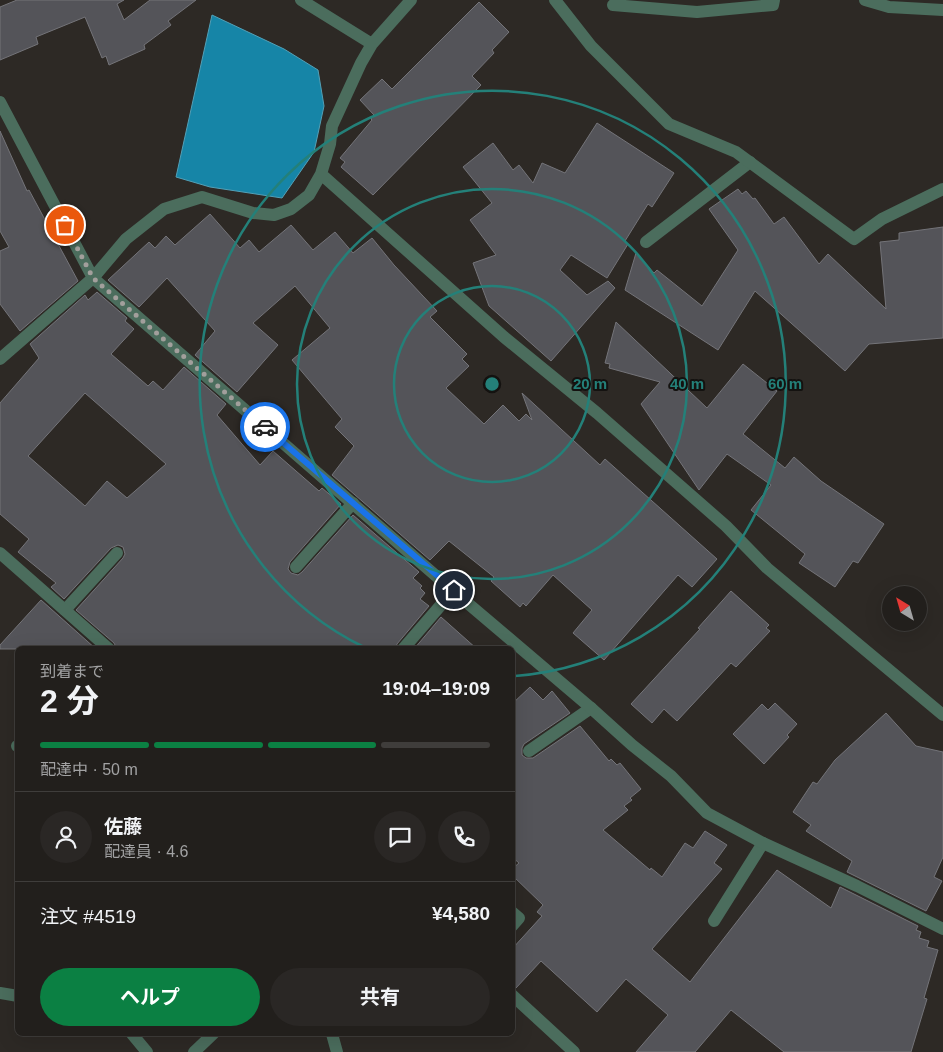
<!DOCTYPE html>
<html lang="ja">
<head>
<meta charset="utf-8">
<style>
	:root { --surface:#221f1c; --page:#2a2725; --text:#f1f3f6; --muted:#a2a2a3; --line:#3f3d3b; --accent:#0b8043 }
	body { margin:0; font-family:Arial,"Noto Sans JP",sans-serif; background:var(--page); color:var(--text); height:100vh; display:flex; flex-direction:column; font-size:19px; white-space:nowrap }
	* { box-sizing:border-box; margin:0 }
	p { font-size:16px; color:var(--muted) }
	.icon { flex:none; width:28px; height:28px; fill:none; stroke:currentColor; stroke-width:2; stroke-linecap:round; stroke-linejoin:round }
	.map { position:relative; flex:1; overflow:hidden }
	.details { position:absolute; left:15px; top:646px; width:500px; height:390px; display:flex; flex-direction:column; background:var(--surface); border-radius:8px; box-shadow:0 5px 20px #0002,0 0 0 1px var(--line) }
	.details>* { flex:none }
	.needle { width:32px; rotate:323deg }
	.controls { position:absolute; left:882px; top:586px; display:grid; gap:10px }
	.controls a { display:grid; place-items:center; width:45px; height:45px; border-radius:50%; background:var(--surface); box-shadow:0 5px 20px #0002,0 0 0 1px var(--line); font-size:25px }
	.pin { position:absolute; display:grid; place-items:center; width:42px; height:42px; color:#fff; margin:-21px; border:2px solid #fff; border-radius:50%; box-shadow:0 1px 5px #0007 }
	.courier { position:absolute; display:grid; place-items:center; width:50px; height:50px; margin:-25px; border:4px solid #1a73e8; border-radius:50%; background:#fff; color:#222; box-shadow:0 1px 6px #0007 }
	.headline em { font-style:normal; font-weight:700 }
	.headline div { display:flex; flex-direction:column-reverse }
	.headline { display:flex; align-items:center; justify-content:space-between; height:85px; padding:0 25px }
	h1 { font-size:32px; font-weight:700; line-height:38px }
	.bar { display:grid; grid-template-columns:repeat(4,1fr); gap:8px 5px; align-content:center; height:60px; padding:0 25px }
	.bar i { height:6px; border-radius:4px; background:var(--line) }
	.bar .current { background:var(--accent) }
	.bar p { grid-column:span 4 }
	.line { display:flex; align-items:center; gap:12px; padding:0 25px; border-top:1px solid var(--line) }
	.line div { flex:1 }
	.round { display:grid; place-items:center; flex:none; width:52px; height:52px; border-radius:26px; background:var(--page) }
	.cta { display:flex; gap:10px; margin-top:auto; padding:10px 25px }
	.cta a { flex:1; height:58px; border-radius:30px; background:var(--accent); color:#fff; font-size:20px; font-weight:700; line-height:58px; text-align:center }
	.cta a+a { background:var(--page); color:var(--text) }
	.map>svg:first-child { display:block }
	.water { fill:#1685a7; stroke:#53a0b7 }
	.building { fill:#545459; stroke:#747479; fill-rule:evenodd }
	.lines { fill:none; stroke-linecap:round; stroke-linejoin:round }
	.service { stroke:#4b6d5d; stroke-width:12 }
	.minor { stroke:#4b6d5d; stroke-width:12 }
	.done { stroke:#a29f9c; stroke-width:5; stroke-dasharray:0 9 }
	.route { stroke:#1a73e8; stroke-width:6 }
	.ring { fill:none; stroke:#248079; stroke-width:2.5 }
	.centre { fill:#248079; stroke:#141210; stroke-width:2.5 }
	.ring-label { font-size:15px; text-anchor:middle; font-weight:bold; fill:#248079; stroke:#141210; stroke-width:4; stroke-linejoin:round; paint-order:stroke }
</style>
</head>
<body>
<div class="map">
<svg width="943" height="1052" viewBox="0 0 943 1052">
	<rect width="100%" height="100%" fill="#2d2925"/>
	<path class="water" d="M 212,15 L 284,49 L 318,70 L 324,106 L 314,152 L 282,198 L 210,187 L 176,177 Z"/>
	<path class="building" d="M 17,0 L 124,0 L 117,4 L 124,20 L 150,0 L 196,0 L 168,21 L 171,25 L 144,45 L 145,49 L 109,65 L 106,56 L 102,58 L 85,17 L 36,37 L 38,44 L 0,60 L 0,7 Z
		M 479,2 L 509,32 L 492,50 L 494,53 L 472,76 L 481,85 L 373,195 L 341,167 L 345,162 L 340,158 L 372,120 L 371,119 L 374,115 L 360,100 L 382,79 L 392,89 Z
		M 597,123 L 674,173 L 652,207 L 648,204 L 625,241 L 628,244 L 607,278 L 571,255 L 560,270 L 587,295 L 608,281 L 615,288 L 551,361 L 489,306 L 473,263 L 496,255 L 470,220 L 492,203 L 463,167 L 493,143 L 513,170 L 519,165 L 533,183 L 542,163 L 565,173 Z
		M 0,131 L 27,191 L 29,190 L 78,281 L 20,331 L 0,304 L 0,251 L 9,247 L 0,231 Z
		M 738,189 L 742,194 L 746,191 L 753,199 L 755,198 L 774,224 L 784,217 L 819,264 L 828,254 L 886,309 L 880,242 L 899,240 L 899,233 L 943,227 L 943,338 L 869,344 L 845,371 L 755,291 L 718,350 L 625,290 L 636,253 L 654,273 L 657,270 L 702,306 L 738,250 L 709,209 Z
		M 210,214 L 240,248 L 249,240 L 259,252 L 291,225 L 313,250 L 335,232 L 353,253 L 372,238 L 394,265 L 437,311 L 430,317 L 467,354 L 462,359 L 469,366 L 446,388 L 484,424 L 503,405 L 519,421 L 526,414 L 532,420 L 522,393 L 600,465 L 605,459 L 717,559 L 692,587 L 678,575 L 604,660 L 573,633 L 592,610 L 553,575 L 526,606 L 523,603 L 520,607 L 491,581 L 494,577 L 449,541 L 430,560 L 332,475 L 354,446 L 335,427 L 342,419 L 292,360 L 330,328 L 295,286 L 253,323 L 278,345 L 237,392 L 195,355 L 215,331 L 167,278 L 139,307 L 108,280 L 149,242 L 155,248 L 166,236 L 175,245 Z
		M 97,292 L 127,318 L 125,321 L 134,329 L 111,354 L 148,386 L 153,381 L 163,390 L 184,367 L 226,404 L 217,415 L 260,465 L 273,451 L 319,491 L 322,488 L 341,504 L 290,562 L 288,569 L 291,573 L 298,575 L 302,572 L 353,515 L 419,572 L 413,578 L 422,586 L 420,588 L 425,593 L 420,599 L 429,606 L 397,644 L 395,649 L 117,649 L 114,643 L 76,610 L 123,558 L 125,554 L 123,547 L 118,545 L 111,548 L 64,599 L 51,587 L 56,583 L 18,552 L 29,539 L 0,514 L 0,403 L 39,358 L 30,344 L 85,295 L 88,300 ZM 85,393 L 166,464 L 127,498 L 107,481 L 85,506 L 28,456 Z
		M 616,322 L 707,408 L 743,364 L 777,391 L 743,434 L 785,468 L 794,457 L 821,481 L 884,524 L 858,563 L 853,561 L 835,587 L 799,563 L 805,554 L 751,510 L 771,485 L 727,454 L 699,490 L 641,404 L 660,382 L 609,368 L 610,364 L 605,363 Z
		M 731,591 L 769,625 L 766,628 L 770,631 L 736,667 L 731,663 L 677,721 L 664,709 L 652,723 L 631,704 L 700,629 L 698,628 Z
		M 41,600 L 96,649 L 0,649 L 0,645 Z
		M 441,617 L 477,649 L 414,649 Z
		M 530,687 L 543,700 L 552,691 L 570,713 L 524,744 L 522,748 L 522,755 L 526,758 L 533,758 L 580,726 L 609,761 L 611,759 L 617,765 L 620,763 L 641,789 L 630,798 L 632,800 L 624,806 L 628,810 L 603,830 L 650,870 L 651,868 L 662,877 L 685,843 L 693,848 L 705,831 L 727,845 L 714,863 L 722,869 L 652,949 L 690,982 L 777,870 L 831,908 L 840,887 L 918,926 L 916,930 L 921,932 L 919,938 L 929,941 L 927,947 L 938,950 L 924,998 L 927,999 L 911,1052 L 784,1052 L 731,1010 L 695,1052 L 636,1052 L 668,1015 L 626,979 L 597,1012 L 541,961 L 516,988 L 512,987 L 512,949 L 542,916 L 537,912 L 543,905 L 512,875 L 512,869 L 519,863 L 512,857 L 512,704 Z
		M 775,703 L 797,724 L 787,735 L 789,737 L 764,764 L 733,734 L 762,704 L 768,710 Z
		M 886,713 L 916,746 L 943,752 L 943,857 L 934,877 L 942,881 L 926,911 L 847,872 L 852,861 L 806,831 L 811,825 L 793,812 L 813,782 L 817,784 L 835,760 Z"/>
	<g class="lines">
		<path class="service" d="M 613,5 L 697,12 L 773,5 L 774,0
			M 646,242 L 750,162
			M 296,567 L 353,503
			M 65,610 L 117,553
			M 403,649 L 453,591
			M 17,746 L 18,746
			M 529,751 L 591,708
			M 512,912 L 519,918 L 512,926
			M 714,921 L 763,843
			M 332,1034 L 337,1052"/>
		<path class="minor" d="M 301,0 L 372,44
			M 555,0 L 591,46 L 669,124 L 736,152 L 854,239 L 882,219 L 943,189
			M 865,0 L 889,7 L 943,10
			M 0,102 L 93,278 L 458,595 L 591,708 L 632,745 L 671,776 L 707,813 L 763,843 L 857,886 L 943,929
			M 321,174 L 504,337 L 597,413 L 726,526 L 767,568 L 943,715
			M 0,359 L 93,278 L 126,239 L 164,209 L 202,197 L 253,213 L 274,215 L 291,209 L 309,195 L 321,174 L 330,144 L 332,126 L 361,63 L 372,44 L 411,0
			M 0,553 L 109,649
			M 0,993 L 18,996
			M 512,995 L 574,1052
			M 132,1034 L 147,1052
			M 194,1052 L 213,1034"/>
	</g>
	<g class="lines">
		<path class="done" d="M 65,225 L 93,278 L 265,427"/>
		<path class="route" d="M 265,427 L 454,590"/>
	</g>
	<g class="ring">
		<circle cx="492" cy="384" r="98"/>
		<circle cx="492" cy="384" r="195"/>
		<path d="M366 648A293 293 0 1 1 515 676"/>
	</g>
	<circle cx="492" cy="384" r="8" class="centre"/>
	<g class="ring-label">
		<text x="590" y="389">20 m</text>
		<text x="687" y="389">40 m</text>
		<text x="785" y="389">60 m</text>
	</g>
</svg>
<div class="controls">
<a><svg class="needle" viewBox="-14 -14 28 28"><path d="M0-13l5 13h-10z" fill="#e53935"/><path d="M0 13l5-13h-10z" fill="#a2a2a3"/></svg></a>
</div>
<div class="pin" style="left:65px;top:225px;background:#ea580c"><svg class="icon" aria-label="bag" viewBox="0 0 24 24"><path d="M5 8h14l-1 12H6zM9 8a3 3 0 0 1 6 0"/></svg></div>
<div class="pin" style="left:454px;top:590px;background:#1f2937"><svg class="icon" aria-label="home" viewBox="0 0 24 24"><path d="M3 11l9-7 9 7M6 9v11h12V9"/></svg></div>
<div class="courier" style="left:265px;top:427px"><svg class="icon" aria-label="car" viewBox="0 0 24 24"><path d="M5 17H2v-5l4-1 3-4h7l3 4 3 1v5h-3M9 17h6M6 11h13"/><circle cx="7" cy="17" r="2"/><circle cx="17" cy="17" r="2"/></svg></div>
<section class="details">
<div class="headline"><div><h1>2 分</h1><p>到着まで</p></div><em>19:04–19:09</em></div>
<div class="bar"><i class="current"></i><i class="current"></i><i class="current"></i><i></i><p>配達中 · 50 m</p></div>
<div class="line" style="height:90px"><a class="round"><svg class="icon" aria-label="person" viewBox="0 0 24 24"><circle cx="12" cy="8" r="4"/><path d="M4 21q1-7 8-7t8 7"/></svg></a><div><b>佐藤</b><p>配達員 · 4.6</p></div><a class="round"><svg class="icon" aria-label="chat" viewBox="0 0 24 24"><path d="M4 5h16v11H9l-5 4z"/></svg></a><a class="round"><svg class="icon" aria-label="phone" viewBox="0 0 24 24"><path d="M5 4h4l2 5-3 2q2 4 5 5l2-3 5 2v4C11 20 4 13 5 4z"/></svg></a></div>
<div class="line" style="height:65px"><div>注文 #4519</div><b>¥4,580</b></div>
<div class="cta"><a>ヘルプ</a><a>共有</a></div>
</section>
</div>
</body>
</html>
